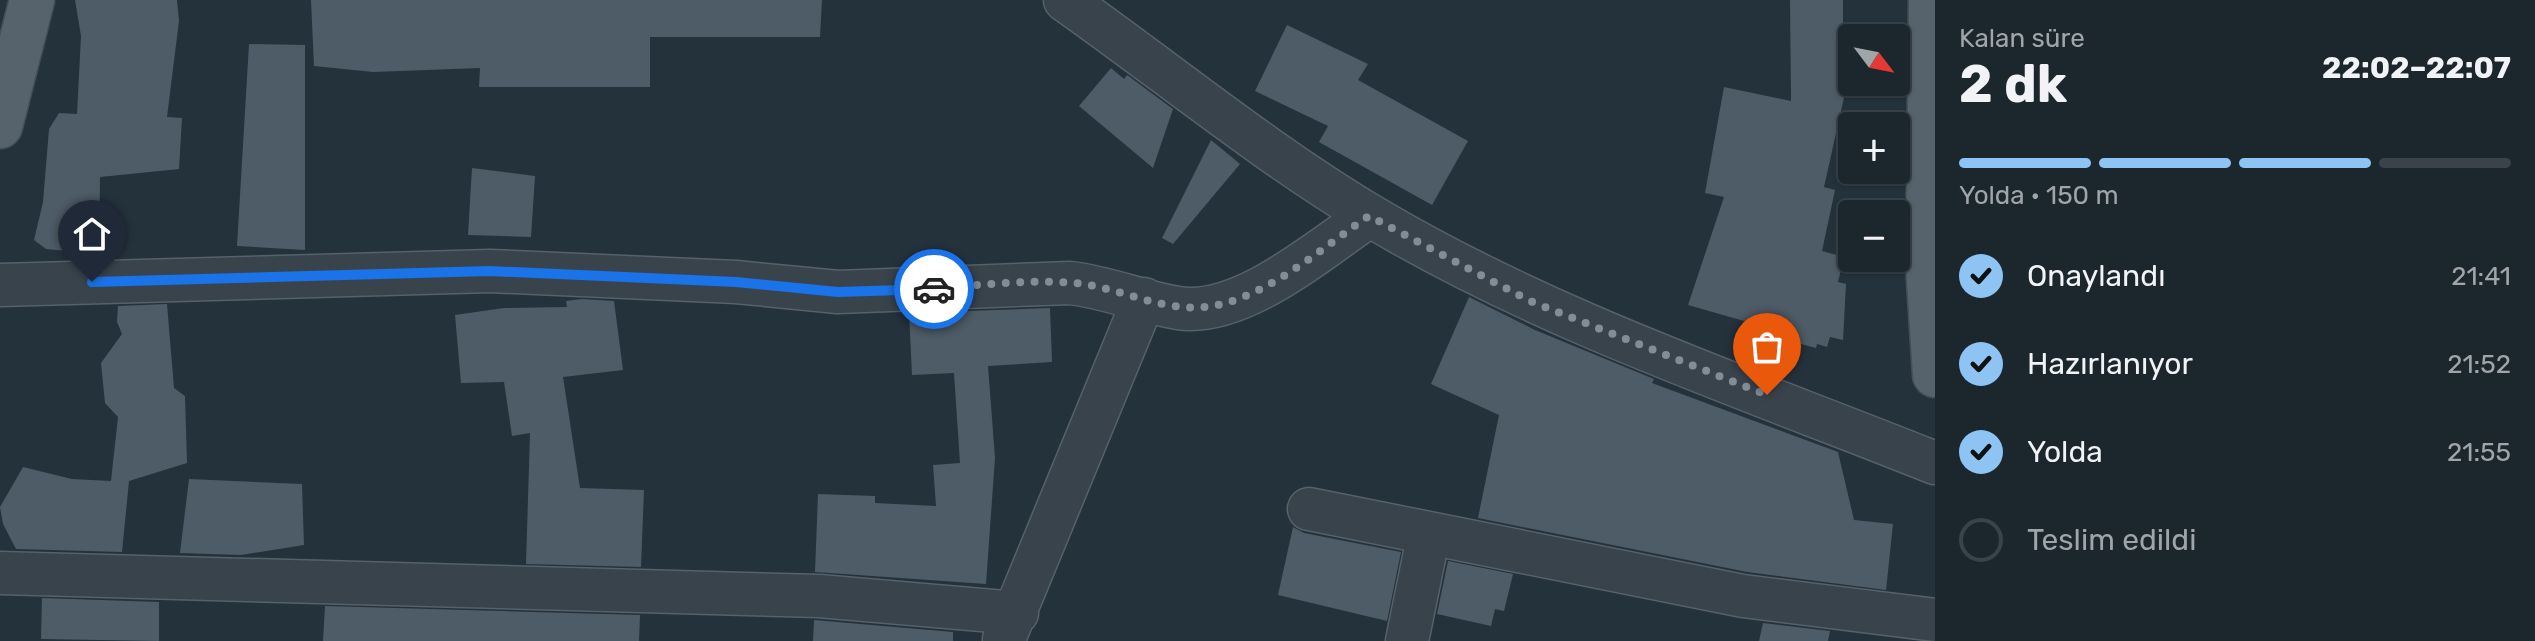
<!DOCTYPE html>
<html lang="tr">
<head>
<meta charset="utf-8">
<style>
	:root { --surface:#1b262d; --page:#242e35; --text:#f1f3f6; --muted:#a0a5aa; --line:#394349; --accent:#8dc4f3 }
	body { margin:0; font-family:Rubik,sans-serif; background:var(--page); color:var(--text); height:100vh; display:flex; flex-direction:column; font-size:30px; white-space:nowrap }
	* { box-sizing:border-box; margin:0 }
	p { font-size:26px; color:var(--muted) }
	.icon { flex:none; width:44px; height:44px; fill:none; stroke:currentColor; stroke-width:2; stroke-linecap:round; stroke-linejoin:round }
	.map { position:relative; flex:1; overflow:hidden }
	.details { display:flex; flex-direction:column; background:var(--surface); width:600px }
	.details>* { flex:none }
	.needle { width:52px; rotate:122deg }
	.tools { position:absolute; left:1838px; top:24px; display:grid; gap:16px }
	.tools a { display:grid; place-items:center; width:72px; height:72px; border-radius:8px; background:var(--surface); box-shadow:0 2px 6px #0004,0 0 0 2px var(--line); font-size:40px }
	.pin { position:absolute; display:grid; place-items:center; width:68px; height:68px; color:#fff; margin:-82px -34px; border-radius:50% 50% 50% 0; rotate:-45deg; box-shadow:0 0 8px #0007 }
	.pin .icon { rotate:45deg }
	.courier { position:absolute; display:grid; place-items:center; width:80px; height:80px; margin:-40px; border:6px solid #1a73e8; border-radius:50%; background:#fff; color:#222; box-shadow:0 2px 10px #0007 }
	.overview em { font-style:normal; font-weight:700 }
	.overview div { display:flex; flex-direction:column-reverse }
	.overview { display:flex; align-items:center; justify-content:space-between; height:136px; padding:0 24px }
	h1 { font-size:52px; font-weight:700; line-height:60px }
	.bar { display:grid; grid-template-columns:repeat(4,1fr); gap:12px 8px; align-content:center; height:96px; padding:0 24px }
	.bar i { height:10px; border-radius:6px; background:var(--line) }
	.bar .selected { background:var(--accent) }
	.bar p { grid-column:span 4 }
	ol { padding:0 24px; list-style:none }
	li { display:flex; align-items:center; gap:24px; height:88px }
	li p { margin-inline-start:auto }
	li .icon { padding:8px; border-radius:50%; background:var(--accent); color:#111; stroke-width:4 }
	li:last-child { color:var(--muted) }
	li i { width:44px; height:44px; border:4px solid var(--line); border-radius:50% }
	main { display:flex; flex:1; min-height:0 }
	.map>svg:first-child { display:block }
	.building { fill:#4e5c67 }
	.lines { fill:none; stroke-linecap:round; stroke-linejoin:round }
	.minor-casing { stroke:#56616a; stroke-width:45 }
	.major-casing { stroke:#444f58; stroke-width:47 }
	.minor { stroke:#38434c; stroke-width:42 }
	.major { stroke:#56636c; stroke-width:44 }
	.done { stroke:#828d96; stroke-width:8; stroke-dasharray:0 14.4 }
	.route { stroke:#1a73e8; stroke-width:10 }
</style>
</head>
<body>
<main>
<div class="map">
<svg width="1935" height="641" viewBox="0 0 1935 641">
	<rect width="100%" height="100%" fill="#24323c"/>
	<path class="building" d="M 75,0 L 177,0 L 179,21 L 167,117 L 182,118 L 179,169 L 100,177 L 99,254 L 46,249 L 34,240 L 43,202 L 49,129 L 59,113 L 77,114 L 81,36 Z
		M 311,0 L 822,0 L 820,37 L 650,37 L 650,87 L 479,87 L 480,68 L 373,72 L 314,66 Z
		M 1790,0 L 1843,0 L 1843,30 L 1867,30 L 1867,38 L 1852,38 L 1852,82 L 1867,82 L 1867,93 L 1845,93 L 1824,187 L 1835,190 L 1822,251 L 1844,257 L 1838,282 L 1846,284 L 1843,340 L 1830,337 L 1827,347 L 1817,344 L 1816,348 L 1782,339 L 1783,335 L 1743,324 L 1744,321 L 1688,305 L 1724,197 L 1705,193 L 1724,87 L 1791,101 Z
		M 1287,25 L 1368,64 L 1358,80 L 1468,141 L 1432,205 L 1319,142 L 1328,126 L 1255,91 Z
		M 249,44 L 305,45 L 305,250 L 237,246 Z
		M 1111,68 L 1124,79 L 1127,75 L 1173,109 L 1153,168 L 1079,106 Z
		M 1211,140 L 1240,164 L 1173,244 L 1162,238 Z
		M 472,168 L 535,176 L 531,237 L 468,235 Z
		M 1469,297 L 1535,330 L 1654,379 L 1652,383 L 1838,452 L 1854,520 L 1893,524 L 1886,590 L 1747,572 L 1478,518 L 1499,415 L 1431,384 Z
		M 582,299 L 614,301 L 623,370 L 563,377 L 580,488 L 644,490 L 641,567 L 526,564 L 530,433 L 512,436 L 504,382 L 461,383 L 455,315 L 504,308 L 567,307 L 566,301 Z
		M 167,304 L 174,388 L 185,396 L 187,463 L 129,481 L 122,552 L 16,549 L 3,524 L 0,507 L 23,467 L 72,479 L 111,481 L 118,417 L 105,403 L 101,363 L 122,334 L 117,322 L 118,306 Z
		M 1050,308 L 1052,362 L 988,366 L 995,458 L 986,584 L 815,572 L 818,494 L 875,496 L 875,503 L 936,506 L 933,465 L 960,463 L 954,373 L 912,375 L 909,313 Z
		M 189,479 L 302,484 L 304,545 L 241,555 L 180,553 Z
		M 1293,527 L 1304,533 L 1401,552 L 1387,621 L 1278,595 Z
		M 1448,561 L 1513,574 L 1504,611 L 1495,609 L 1491,626 L 1437,614 Z
		M 42,598 L 159,602 L 159,641 L 41,639 Z
		M 325,606 L 640,615 L 639,641 L 323,641 Z
		M 814,620 L 953,632 L 953,641 L 813,641 Z
		M 1763,623 L 1830,631 L 1828,641 L 1759,641 Z"/>
	<g class="lines">
		<defs>
			<path id="minor" d="M 1065,0 C 1167,72 1264,152 1371,216 C 1547,321 1745,387 1935,463
				M 0,285 L 490,271 L 736,282 L 838,292 L 1070,283 C 1107,287 1141,302 1178,308 C 1241,318 1320,249 1369,216
				M 1309,509 L 1743,596 L 1935,620
				M 0,573 L 819,596 L 1017,613
				M 1004,639 L 1144,299
				M 1407,641 L 1429,533"/>
			<path id="major" d="M 1931,0 L 1928,265 L 1935,375
				M 0,126 L 32,0"/>
		</defs>
		<use href="#minor" class="minor-casing"/>
		<use href="#major" class="major-casing"/>
		<use href="#minor" class="minor"/>
		<use href="#major" class="major"/>
	</g>
	<g class="lines">
		<path class="done" d="M 934,289 C 979,285 1030,279 1075,283 C 1123,288 1169,316 1218,305 C 1274,292 1323,247 1369,216 L 1530,301 L 1767,395"/>
		<path class="route" d="M 92,282 L 490,271 L 736,282 L 838,292 L 934,289"/>
	</g>
</svg>
<div class="tools">
<a><svg class="needle" viewBox="-14 -14 28 28"><path d="M0-13l5 13h-10z" fill="#e53935"/><path d="M0 13l5-13h-10z" fill="#a0a5aa"/></svg></a>
<a>+</a>
<a>−</a>
</div>
<div class="pin" style="left:1767px;top:395px;background:#ea580c"><svg class="icon" aria-label="bag" viewBox="0 0 24 24"><path d="M5 8h14l-1 12H6zM9 8a3 3 0 0 1 6 0"/></svg></div>
<div class="pin" style="left:92px;top:282px;background:#1f2937"><svg class="icon" aria-label="home" viewBox="0 0 24 24"><path d="M3 11l9-7 9 7M6 9v11h12V9"/></svg></div>
<div class="courier" style="left:934px;top:289px"><svg class="icon" aria-label="car" viewBox="0 0 24 24"><path d="M5 17H2v-5l4-1 3-4h7l3 4 3 1v5h-3M9 17h6M6 11h13"/><circle cx="7" cy="17" r="2"/><circle cx="17" cy="17" r="2"/></svg></div>
</div>
<section class="details">
<div class="overview"><div><h1>2 dk</h1><p>Kalan süre</p></div><em>22:02–22:07</em></div>
<div class="bar"><i class="selected"></i><i class="selected"></i><i class="selected"></i><i></i><p>Yolda · 150 m</p></div>
<ol>
<li><svg class="icon" aria-label="check" viewBox="0 0 24 24"><path d="M5 12l5 5 9-10"/></svg>Onaylandı<p>21:41</p></li>
<li><svg class="icon" aria-label="check" viewBox="0 0 24 24"><path d="M5 12l5 5 9-10"/></svg>Hazırlanıyor<p>21:52</p></li>
<li><svg class="icon" aria-label="check" viewBox="0 0 24 24"><path d="M5 12l5 5 9-10"/></svg>Yolda<p>21:55</p></li>
<li><i></i>Teslim edildi</li>
</ol>
</section>
</main>
</body>
</html>
